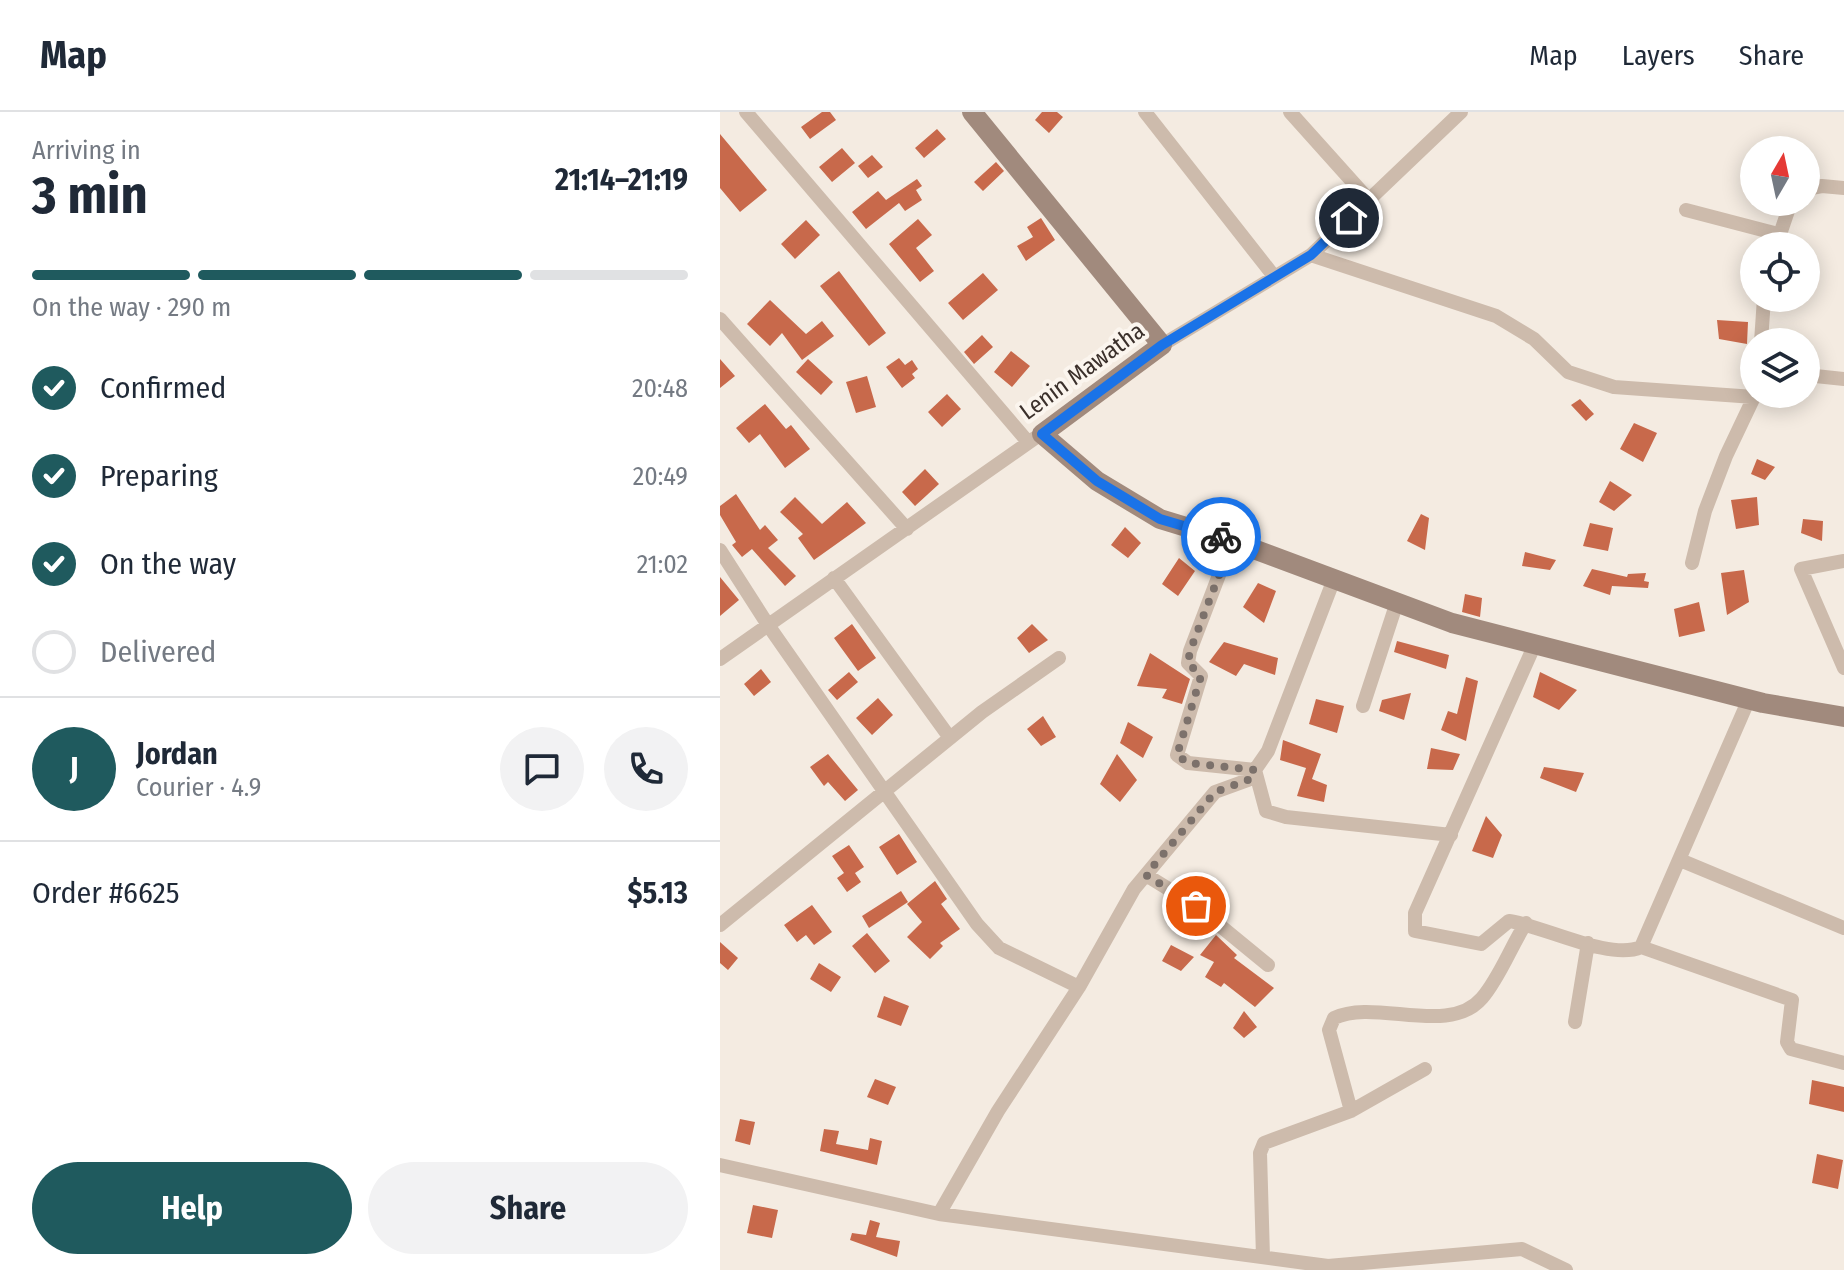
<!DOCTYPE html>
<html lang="en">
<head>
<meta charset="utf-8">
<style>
	:root { --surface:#fff; --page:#f2f2f3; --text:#1f2937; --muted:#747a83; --line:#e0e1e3; --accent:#1f5a5e }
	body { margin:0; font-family:"Fira Sans Condensed",sans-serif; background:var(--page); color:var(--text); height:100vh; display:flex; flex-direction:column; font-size:30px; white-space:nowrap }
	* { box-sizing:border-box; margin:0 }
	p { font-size:26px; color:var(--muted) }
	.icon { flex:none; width:44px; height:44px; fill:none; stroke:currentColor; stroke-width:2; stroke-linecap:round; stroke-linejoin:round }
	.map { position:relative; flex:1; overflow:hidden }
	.drawer { display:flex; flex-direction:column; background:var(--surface); width:720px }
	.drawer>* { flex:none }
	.needle { width:52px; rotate:9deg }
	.controls { position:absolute; left:1020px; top:24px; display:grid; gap:16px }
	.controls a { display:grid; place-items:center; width:80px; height:80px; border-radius:50%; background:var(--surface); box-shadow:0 4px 20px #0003; font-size:40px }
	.pin { position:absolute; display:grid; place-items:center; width:68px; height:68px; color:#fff; margin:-34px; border:4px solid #fff; border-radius:50%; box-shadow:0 2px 8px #0007 }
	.courier { position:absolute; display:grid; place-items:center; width:80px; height:80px; margin:-40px; border:6px solid #1a73e8; border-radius:50%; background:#fff; color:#222; box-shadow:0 2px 10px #0007 }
	.summary em { font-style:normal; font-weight:700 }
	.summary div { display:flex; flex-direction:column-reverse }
	.summary { display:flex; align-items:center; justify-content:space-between; height:136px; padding:0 32px }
	h1 { font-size:52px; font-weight:700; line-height:60px }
	.bar { display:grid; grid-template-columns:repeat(4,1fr); gap:12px 8px; align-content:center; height:96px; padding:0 32px }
	.bar i { height:10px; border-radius:6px; background:var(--line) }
	.bar .current { background:var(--accent) }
	.bar p { grid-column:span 4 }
	.line { display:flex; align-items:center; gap:20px; padding:0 32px; border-top:2px solid var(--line) }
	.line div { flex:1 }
	.round { display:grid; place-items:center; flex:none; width:84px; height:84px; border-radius:42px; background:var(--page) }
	ol { padding:0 32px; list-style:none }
	li { display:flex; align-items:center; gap:24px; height:88px }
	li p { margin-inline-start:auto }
	li .icon { padding:8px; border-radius:50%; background:var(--accent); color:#fff; stroke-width:4 }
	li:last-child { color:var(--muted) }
	li i { width:44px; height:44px; border:4px solid var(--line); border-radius:50% }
	.primary-button { display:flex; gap:16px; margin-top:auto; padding:16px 32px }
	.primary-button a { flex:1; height:92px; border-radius:48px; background:var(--accent); color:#fff; font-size:32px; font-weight:700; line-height:92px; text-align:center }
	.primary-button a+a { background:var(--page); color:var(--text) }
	header { display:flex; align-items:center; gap:48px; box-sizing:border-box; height:112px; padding:0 40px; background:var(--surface); border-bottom:2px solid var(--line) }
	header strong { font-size:38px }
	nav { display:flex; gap:44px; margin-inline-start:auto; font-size:28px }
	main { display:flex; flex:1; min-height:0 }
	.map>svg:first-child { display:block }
	.building { fill:#c8694b }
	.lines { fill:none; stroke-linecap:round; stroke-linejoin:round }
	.street { stroke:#cdbbac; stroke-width:14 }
	.secondary { stroke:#a18a7d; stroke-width:20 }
	.done { stroke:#7c716b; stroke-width:8; stroke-dasharray:0 14.4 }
	.route { stroke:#1a73e8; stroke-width:10 }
	.labels { text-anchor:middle; stroke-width:8; stroke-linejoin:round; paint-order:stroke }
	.street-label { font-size:24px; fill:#3b302b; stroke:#fbf5ee }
</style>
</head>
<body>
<header>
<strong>Map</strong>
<nav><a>Map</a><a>Layers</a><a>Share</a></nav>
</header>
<main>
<section class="drawer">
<div class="summary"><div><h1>3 min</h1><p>Arriving in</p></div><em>21:14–21:19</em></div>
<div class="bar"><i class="current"></i><i class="current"></i><i class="current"></i><i></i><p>On the way · 290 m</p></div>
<ol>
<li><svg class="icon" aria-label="check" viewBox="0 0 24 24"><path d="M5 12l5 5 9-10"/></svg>Confirmed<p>20:48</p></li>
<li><svg class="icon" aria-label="check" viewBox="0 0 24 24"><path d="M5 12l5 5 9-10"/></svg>Preparing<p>20:49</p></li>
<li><svg class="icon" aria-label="check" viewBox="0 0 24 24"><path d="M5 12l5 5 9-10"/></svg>On the way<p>21:02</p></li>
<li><i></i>Delivered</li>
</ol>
<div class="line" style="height:144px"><b class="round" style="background:var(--accent);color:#fff">J</b><div><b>Jordan</b><p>Courier · 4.9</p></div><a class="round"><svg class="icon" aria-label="chat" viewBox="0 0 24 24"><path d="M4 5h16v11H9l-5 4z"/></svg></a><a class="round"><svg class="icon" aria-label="phone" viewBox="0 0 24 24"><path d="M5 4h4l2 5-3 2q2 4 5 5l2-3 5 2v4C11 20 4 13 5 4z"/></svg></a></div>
<div class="line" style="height:104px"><div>Order #6625</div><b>$5.13</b></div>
<div class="primary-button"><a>Help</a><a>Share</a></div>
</section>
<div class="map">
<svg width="1124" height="1158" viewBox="0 0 1124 1158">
	<rect width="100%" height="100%" fill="#f4ebe1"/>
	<path class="building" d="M 102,0 L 110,0 L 116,8 L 90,27 L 81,15 Z
		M 322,0 L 337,0 L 343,5 L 329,21 L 315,8 Z
		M 217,17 L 226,27 L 204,46 L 195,36 Z
		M 0,22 L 47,78 L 20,100 L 0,76 Z
		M 122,36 L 135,51 L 112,70 L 99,55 Z
		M 152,43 L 163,55 L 148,66 L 138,54 Z
		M 276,50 L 284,59 L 263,79 L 254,70 Z
		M 197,67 L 202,74 L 196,78 L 202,88 L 185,99 L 179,91 L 146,117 L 132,100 L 158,79 L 166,88 Z
		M 321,106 L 335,128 L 306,149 L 297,134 L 313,125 L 307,115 Z
		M 198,107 L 212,123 L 196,136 L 214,159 L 200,170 L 169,132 Z
		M 86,108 L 100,123 L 75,147 L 61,132 Z
		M 119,159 L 166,221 L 149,234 L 100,174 Z
		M 263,161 L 278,178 L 243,208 L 228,191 Z
		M 50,188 L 86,222 L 102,209 L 114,224 L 82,248 L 62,221 L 50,234 L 27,212 Z
		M 997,208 L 1028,210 L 1027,232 L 999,227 Z
		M 262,223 L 273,235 L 254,252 L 244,240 Z
		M 291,239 L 310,254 L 292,275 L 274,260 Z
		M 179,246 L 185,253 L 192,248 L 198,257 L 192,262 L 195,266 L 182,276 L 166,255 Z
		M 0,247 L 15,264 L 0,276 Z
		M 88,247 L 113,270 L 101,283 L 76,260 Z
		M 147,264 L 156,295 L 136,301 L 126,270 Z
		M 227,282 L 241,297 L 222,315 L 208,300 Z
		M 860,287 L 874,302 L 866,309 L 851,293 Z
		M 45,292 L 66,317 L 71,313 L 90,337 L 65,356 L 40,322 L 29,331 L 16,316 Z
		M 914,311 L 937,321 L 923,350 L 900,337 Z
		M 1037,347 L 1055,355 L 1045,368 L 1031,362 Z
		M 205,357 L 219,372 L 195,394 L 182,380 Z
		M 890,369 L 912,383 L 894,399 L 879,390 Z
		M 16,382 L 40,418 L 45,413 L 58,428 L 48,436 L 76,464 L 65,474 L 32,437 L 22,445 L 12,433 L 16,430 L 0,403 L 0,394 Z
		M 75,385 L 102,412 L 127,390 L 146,411 L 94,448 L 78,426 L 83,422 L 60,400 Z
		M 1037,385 L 1039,413 L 1016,417 L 1011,388 Z
		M 701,402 L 709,406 L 705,438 L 687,429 Z
		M 1083,407 L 1103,409 L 1102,429 L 1081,421 Z
		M 870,411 L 893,416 L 888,439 L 863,434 Z
		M 405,415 L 421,431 L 408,446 L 391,433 Z
		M 805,440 L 836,448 L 830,458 L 802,454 Z
		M 459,446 L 475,459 L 458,484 L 442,472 Z
		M 872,457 L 907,465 L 908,462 L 926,461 L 924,469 L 929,470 L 928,476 L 892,474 L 890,483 L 863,474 Z
		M 1024,458 L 1029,490 L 1007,503 L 1001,461 Z
		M 0,465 L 19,488 L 0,504 Z
		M 538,471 L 556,479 L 544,511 L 523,495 Z
		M 745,482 L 762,486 L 760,505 L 742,500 Z
		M 979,490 L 985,519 L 959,525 L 954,497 Z
		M 132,512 L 156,546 L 138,559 L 114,526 Z
		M 312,512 L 328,528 L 309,541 L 297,526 Z
		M 677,529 L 729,543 L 726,557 L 674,540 Z
		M 504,530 L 558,546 L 555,563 L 524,552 L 516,564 L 489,550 Z
		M 430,541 L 470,567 L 462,592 L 442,586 L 447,577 L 417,574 Z
		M 41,557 L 51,570 L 34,584 L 24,572 Z
		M 129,560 L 138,570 L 117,588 L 108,578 Z
		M 820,560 L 857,578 L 839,598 L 813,585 Z
		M 746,565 L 758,569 L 746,629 L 721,618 L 728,599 L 737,602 Z
		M 691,581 L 684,608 L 659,599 L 662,588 Z
		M 158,586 L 173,603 L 152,623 L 136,606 Z
		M 596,587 L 624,594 L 617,621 L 589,612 Z
		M 323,604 L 336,625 L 321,634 L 307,617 Z
		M 408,610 L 433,625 L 423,646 L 400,631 Z
		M 563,628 L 601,642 L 592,667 L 607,673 L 604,690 L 577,684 L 586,656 L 560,648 Z
		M 711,636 L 740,642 L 733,658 L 707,657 Z
		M 108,642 L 138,678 L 125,689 L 108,670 L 104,674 L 90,655 Z
		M 397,642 L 417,668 L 400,690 L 380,672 Z
		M 824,655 L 864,661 L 856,680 L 820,666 Z
		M 766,704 L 782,723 L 773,746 L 752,739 Z
		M 179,722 L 197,750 L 177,763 L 159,735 Z
		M 129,733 L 144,755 L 135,761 L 141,770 L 127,780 L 117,766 L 124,761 L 112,744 Z
		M 215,769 L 227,787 L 221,792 L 240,817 L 220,831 L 223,834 L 210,847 L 187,825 L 202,810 L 187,792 Z
		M 181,779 L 188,790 L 149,816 L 142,804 Z
		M 92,793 L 112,820 L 94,833 L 86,823 L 77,830 L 64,813 Z
		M 147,821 L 170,849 L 155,861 L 132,834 Z
		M 496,823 L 517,843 L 514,846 L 554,876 L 535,895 L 504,871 L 501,875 L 485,865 L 494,850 L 480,843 Z
		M 0,830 L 18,846 L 8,858 L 0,851 Z
		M 451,833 L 474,845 L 461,859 L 442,849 Z
		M 99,851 L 121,865 L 111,880 L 90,867 Z
		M 164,884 L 189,894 L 181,914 L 157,905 Z
		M 524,899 L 537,915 L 524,926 L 513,916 Z
		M 155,967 L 176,975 L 168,993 L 147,985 Z
		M 1092,968 L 1124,975 L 1124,1000 L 1089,992 Z
		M 20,1007 L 35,1010 L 30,1033 L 15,1029 Z
		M 104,1017 L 119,1019 L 116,1032 L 148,1038 L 150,1026 L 162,1029 L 157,1053 L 100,1039 Z
		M 1097,1042 L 1123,1048 L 1118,1077 L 1092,1071 Z
		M 33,1093 L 58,1098 L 52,1126 L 27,1121 Z
		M 150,1108 L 160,1111 L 156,1125 L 180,1129 L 177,1145 L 130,1128 L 132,1121 L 146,1123 Z"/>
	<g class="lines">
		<path class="street" d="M 26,0 L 308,330
			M 425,0 L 553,163
			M 570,0 L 648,87
			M 1086,77 L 1102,74 L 1124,76
			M 966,98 L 1058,122
			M 1056,134 L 1071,90
			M 591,143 L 776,204 L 814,227 L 848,260 L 894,275 L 1034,285 L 1035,282
			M 0,207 L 187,417
			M 1041,230 L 1044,186
			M 442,233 L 591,143 L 741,0
			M 1086,263 L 1124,267
			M 512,429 L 470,539 L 468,551 L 481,564 L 457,643 L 468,651 L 535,658 L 546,699 L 566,705 L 731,723
			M 0,438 L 48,513 L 257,812 L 279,836 L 359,875
			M 1124,449 L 1081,457 L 1124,556
			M 972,451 L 985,399 L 1006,344 L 1034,285
			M 114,466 L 230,626
			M 815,532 L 695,801 L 695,819 L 761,832 L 789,809 C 824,814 890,849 921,835 L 1029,587
			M 0,547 L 315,326
			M 643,594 L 677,490
			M 960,748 L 1124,816
			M 426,763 L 476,794 L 548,853
			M 0,813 L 262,600 L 339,546
			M 921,835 L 1072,888 L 1067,930 L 1071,937 L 1124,951
			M 855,910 L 868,831
			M 631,999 L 609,918 L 614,906 C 655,886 729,925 762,886 C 780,865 791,834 806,811
			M 0,1053 L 219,1102 L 608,1154 L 802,1137 L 846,1158
			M 219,1102 L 278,999 L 359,875 L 414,777 L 495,680 L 528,668 L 548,639 L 614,467
			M 543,1145 L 540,1041 L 544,1031 L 631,999 L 705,957"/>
		<path class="secondary" d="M 252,0 L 442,233 L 322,322 L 377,369 L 440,407 L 512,429 L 732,511 L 1043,591 L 1124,605"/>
	</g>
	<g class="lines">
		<path class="done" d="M 476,794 L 426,763 L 495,680 L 528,668 L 535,658 L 468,651 L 457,643 L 481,564 L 468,551 L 470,539 L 512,429 L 501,425"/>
		<path class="route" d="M 501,425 L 440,407 L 377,369 L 322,322 L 442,233 L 591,143 L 629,106"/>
	</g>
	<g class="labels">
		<g class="street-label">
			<text transform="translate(362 259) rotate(-36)" y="8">Lenin Mawatha</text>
		</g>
	</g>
</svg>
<div class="controls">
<a><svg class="needle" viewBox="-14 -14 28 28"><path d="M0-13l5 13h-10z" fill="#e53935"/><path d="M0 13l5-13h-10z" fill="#747a83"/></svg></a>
<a><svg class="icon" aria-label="locate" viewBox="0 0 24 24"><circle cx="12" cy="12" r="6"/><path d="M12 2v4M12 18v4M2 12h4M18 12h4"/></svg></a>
<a><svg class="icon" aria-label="layers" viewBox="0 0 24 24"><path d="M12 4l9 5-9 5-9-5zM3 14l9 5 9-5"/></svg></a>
</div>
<div class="pin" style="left:476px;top:794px;background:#ea580c"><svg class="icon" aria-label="bag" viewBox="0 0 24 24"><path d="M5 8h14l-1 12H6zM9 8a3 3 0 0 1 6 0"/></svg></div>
<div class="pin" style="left:629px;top:106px;background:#1f2937"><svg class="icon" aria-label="home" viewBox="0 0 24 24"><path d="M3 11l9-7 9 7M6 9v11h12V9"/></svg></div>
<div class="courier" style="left:501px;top:425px"><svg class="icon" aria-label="bike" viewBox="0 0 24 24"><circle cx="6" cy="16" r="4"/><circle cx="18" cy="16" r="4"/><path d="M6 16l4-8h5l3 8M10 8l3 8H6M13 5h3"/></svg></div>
</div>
</main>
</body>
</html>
